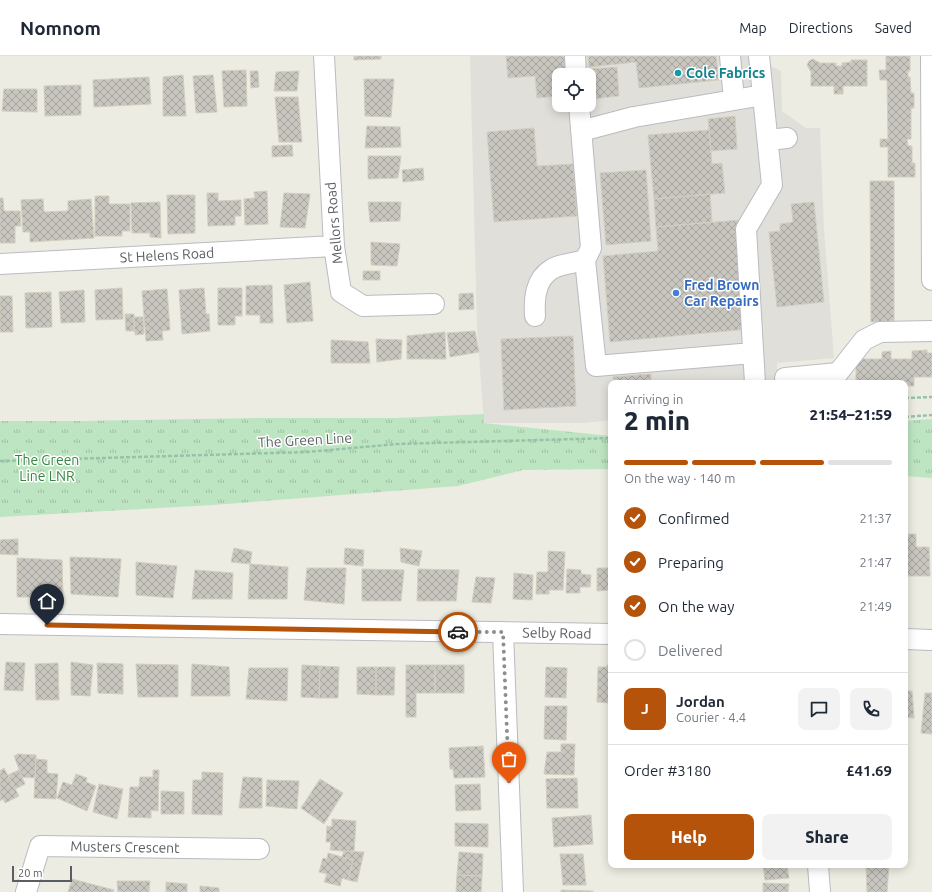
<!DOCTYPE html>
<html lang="en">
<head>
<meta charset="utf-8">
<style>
	:root { --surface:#fff; --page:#f2f2f3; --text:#1f2937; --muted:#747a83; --line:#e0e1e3; --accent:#b45309 }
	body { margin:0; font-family:Ubuntu,sans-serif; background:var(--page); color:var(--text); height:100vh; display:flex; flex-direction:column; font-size:15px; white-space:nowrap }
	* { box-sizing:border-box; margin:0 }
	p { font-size:13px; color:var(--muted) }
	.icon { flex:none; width:22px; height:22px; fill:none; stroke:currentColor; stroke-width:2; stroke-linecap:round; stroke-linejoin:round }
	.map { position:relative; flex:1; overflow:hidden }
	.panel { position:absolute; left:608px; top:324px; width:300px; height:488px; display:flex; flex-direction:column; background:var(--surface); border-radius:8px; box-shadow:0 2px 10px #0003 }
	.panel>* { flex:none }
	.fabs { position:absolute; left:552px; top:12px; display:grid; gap:8px }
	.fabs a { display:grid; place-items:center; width:44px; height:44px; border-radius:8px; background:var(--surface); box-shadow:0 2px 10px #0003; font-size:20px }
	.scale { position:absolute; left:12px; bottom:10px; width:60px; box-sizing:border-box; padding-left:4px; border:2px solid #5a5d63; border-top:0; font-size:11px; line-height:14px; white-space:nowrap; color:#5a5d63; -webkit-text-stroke:3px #fff; paint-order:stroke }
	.pin { position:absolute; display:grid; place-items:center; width:34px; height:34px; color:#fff; margin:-41px -17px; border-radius:50% 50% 50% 0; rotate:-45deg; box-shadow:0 0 4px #0007 }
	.pin .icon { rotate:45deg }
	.courier { position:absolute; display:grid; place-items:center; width:40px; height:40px; margin:-20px; border:3px solid #b45309; border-radius:50%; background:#fff; color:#222; box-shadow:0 1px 5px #0007 }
	.head em { font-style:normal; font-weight:800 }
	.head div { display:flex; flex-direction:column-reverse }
	.head { display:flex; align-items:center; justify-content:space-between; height:68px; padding:0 16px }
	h1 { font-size:26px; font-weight:800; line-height:30px }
	.bar { display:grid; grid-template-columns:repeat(4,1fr); gap:6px 4px; align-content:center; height:48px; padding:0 16px }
	.bar i { height:5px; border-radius:3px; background:var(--line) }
	.bar .current { background:var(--accent) }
	.bar p { grid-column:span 4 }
	.line { display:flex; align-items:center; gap:10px; padding:0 16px; border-top:1px solid var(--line) }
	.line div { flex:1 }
	.round { display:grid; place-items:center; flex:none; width:42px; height:42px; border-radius:8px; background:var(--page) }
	ol { padding:0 16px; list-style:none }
	li { display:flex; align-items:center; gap:12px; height:44px }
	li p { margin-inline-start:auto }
	li .icon { padding:4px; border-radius:50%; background:var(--accent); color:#fff; stroke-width:4 }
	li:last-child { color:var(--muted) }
	li i { width:22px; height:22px; border:2px solid var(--line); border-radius:50% }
	.cta { display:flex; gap:8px; margin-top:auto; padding:8px 16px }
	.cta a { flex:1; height:46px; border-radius:8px; background:var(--accent); color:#fff; font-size:16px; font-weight:800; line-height:46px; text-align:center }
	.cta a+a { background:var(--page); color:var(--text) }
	header { display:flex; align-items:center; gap:24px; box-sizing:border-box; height:56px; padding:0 20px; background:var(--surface); border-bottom:1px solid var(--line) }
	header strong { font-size:19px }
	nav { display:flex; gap:22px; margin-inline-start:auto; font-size:14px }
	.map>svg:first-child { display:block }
	.industrial { fill:#e1dfda; fill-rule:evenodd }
	.grass { fill:url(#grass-tufts) }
	.building { fill:url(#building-cross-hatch); stroke:#d2cec0 }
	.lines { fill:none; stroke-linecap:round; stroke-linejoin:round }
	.minor-casing { stroke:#babbc1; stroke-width:22 }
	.path { stroke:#96c3a7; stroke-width:2.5; stroke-dasharray:4 2; stroke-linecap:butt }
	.minor { stroke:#fff; stroke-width:20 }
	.done { stroke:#8d8f8f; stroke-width:4; stroke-dasharray:0 7.2 }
	.route { stroke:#b45309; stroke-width:5 }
	.culture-dot { fill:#0f9aa8; stroke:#fff; stroke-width:1.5 }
	.shop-dot { fill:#3f7fe0; stroke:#fff; stroke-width:1.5 }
	.labels { text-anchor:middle; stroke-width:3; stroke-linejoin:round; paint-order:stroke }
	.culture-label { font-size:14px; font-weight:bold; fill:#0d838f; stroke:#fff; text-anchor:start }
	.street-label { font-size:14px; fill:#5a5d63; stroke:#fff }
	.shop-label { font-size:14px; font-weight:bold; fill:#366cbe; stroke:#fff; text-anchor:start }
	.park-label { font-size:14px; fill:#368641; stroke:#fff }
</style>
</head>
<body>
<header>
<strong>Nomnom</strong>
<nav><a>Map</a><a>Directions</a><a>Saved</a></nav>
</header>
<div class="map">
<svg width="932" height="836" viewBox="0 0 932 836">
	<defs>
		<pattern id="grass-tufts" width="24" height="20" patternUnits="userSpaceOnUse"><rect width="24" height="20" fill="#bee5c2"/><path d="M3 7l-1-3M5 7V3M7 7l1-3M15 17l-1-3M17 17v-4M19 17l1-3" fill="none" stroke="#9dbda1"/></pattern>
		<pattern id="building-cross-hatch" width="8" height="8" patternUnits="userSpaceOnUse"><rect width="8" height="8" fill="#c8c6bf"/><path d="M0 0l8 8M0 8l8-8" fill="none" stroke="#a5a49f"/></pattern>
	</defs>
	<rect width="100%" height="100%" fill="#edece2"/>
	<path class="industrial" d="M 470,0 L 752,0 L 781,15 L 782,55 L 806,72 L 820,72 L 824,174 L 834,302 L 777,307 L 777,327 L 611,327 L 611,364 L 585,367 L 484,367 L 477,273 ZM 559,19 L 589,19 L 589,49 L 559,49 Z"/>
	<path class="grass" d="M 484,358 L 484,367 L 611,380 L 611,413 L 523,414 L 458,430 L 213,449 L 0,461 L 0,365 L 80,365 L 261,362 L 396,362 Z
		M 932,363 L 932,422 L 905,420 L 905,365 Z"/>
	<path class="building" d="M 354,0 L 381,0 L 381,3 L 354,4 Z
		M 506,0 L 564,0 L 566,19 L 559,19 L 559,40 L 537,42 L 535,20 L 508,22 Z
		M 588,0 L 716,0 L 719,24 L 639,32 L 636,6 L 589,11 Z
		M 886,0 L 910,0 L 910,15 L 908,15 L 908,21 L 910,21 L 911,37 L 914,37 L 914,52 L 911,52 L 911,83 L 907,83 L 908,90 L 912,90 L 912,107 L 915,107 L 915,121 L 888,121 L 888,91 L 880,91 L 880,83 L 888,83 L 887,24 L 880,24 L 879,14 L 886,14 Z
		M 813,3 L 820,7 L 836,7 L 836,10 L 842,10 L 842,7 L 851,6 L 851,4 L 867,4 L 867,30 L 843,30 L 843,38 L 834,38 L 834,30 L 811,30 L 811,16 L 807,9 L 809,5 Z
		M 617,11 L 619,40 L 592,43 L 589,13 Z
		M 246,14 L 247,50 L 224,51 L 222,15 Z
		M 250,15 L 258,15 L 259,31 L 251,32 Z
		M 299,15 L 297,35 L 274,35 L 276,16 Z
		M 183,19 L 186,60 L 163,60 L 163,21 Z
		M 213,19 L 217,56 L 196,57 L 193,20 Z
		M 149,21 L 151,48 L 94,51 L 93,24 Z
		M 364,23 L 394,23 L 391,61 L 365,60 Z
		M 81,29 L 81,59 L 45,60 L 44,30 Z
		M 4,33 L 37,33 L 37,56 L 2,55 Z
		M 275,41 L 298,41 L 302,86 L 279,86 Z
		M 735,60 L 737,93 L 711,95 L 708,63 Z
		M 367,70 L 400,71 L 401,91 L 365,92 Z
		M 534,72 L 537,110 L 573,108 L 577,160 L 494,166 L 487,76 Z
		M 709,74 L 712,108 L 722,107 L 725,137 L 654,143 L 648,79 Z
		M 292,89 L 293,100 L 272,101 L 272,90 Z
		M 368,100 L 401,100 L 398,122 L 368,123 Z
		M 423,112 L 424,124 L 403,126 L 402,114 Z
		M 646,114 L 651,185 L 606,189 L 600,117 Z
		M 870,125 L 894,125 L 894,265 L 871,266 Z
		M 267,135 L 268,168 L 245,169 L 244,143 L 255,142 L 254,136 Z
		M 207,137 L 218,137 L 218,145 L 241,144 L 241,160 L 235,160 L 235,169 L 208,170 Z
		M 284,137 L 310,138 L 305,172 L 280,171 Z
		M 710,138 L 712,166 L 656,171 L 654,143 Z
		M 167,139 L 195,139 L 195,177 L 168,178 Z
		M 95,140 L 109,140 L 109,148 L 130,148 L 130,175 L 122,175 L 122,180 L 95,180 Z
		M 0,142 L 3,142 L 4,155 L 20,155 L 21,170 L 15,170 L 15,187 L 0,187 Z
		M 43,143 L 44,156 L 68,155 L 68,145 L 91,143 L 94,182 L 30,186 L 30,176 L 23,176 L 21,144 Z
		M 160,146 L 161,182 L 150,181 L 150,177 L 132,177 L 131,147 Z
		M 368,146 L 401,146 L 400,165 L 370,166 Z
		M 814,146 L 824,246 L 777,251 L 769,176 L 780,175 L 780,168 L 793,166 L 791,148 Z
		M 740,164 L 749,273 L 610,286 L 603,200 L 658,195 L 656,171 Z
		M 371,186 L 400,188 L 397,210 L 371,209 Z
		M 363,215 L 380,215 L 380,224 L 363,224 Z
		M 310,226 L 313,265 L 287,267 L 284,229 Z
		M 272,229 L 273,267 L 260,267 L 260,259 L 246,259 L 246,230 Z
		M 122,232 L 123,263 L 96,264 L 95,234 Z
		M 204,232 L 206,258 L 209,258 L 210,275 L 182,278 L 179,234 Z
		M 218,232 L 242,232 L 242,260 L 235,260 L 235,269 L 218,269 Z
		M 167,233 L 170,274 L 162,275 L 163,284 L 146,285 L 142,235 Z
		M 84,234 L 85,266 L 61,267 L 59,236 Z
		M 51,236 L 52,271 L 26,272 L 25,237 Z
		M 473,237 L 474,253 L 459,254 L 459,238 Z
		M 0,240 L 12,240 L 13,276 L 0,276 Z
		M 125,258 L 134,258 L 134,275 L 126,275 Z
		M 134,261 L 143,261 L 144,278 L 135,279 Z
		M 475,275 L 479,296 L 450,301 L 447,277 Z
		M 445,276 L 446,303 L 407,303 L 407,280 Z
		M 573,280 L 576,350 L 504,354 L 501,283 Z
		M 376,283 L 402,284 L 401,303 L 377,306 Z
		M 331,284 L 368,286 L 370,307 L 331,307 Z
		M 927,294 L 927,297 L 932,297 L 932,321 L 914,321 L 914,330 L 905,330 L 905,327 L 856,327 L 856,303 L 882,303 L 882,296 L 891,295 L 891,303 L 912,303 L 912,295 Z
		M 651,318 L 651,327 L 614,327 L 613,321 Z
		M 905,478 L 916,478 L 916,491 L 929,491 L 930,520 L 907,520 L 907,504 L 905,504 Z
		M 18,483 L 18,499 L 0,498 L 0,484 Z
		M 234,492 L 252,496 L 250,508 L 231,506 Z
		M 345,492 L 364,494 L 363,510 L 344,508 Z
		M 400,492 L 422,495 L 419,510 L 401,506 Z
		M 548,495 L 565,496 L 563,534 L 549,534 L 549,538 L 536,538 L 537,516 L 548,516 Z
		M 70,501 L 121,503 L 118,541 L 71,538 Z
		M 17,502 L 62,504 L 63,541 L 17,541 Z
		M 136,506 L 177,510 L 173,542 L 136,539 Z
		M 250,508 L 288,511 L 287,543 L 248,543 Z
		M 307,512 L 346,512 L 344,548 L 304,544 Z
		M 597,512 L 610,512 L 610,534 L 597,535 Z
		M 362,513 L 404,514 L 401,545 L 362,545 Z
		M 418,513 L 459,514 L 456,545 L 417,545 Z
		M 567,513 L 581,514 L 581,518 L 591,519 L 590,531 L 580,531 L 580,537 L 566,537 Z
		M 195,514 L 233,517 L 232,543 L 192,543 Z
		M 514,517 L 533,519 L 532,544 L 513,543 Z
		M 476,521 L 495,522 L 491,547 L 472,546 Z
		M 6,606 L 25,607 L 23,635 L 4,634 Z
		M 71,606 L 93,609 L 90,640 L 71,639 Z
		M 58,607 L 59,644 L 36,644 L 35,608 Z
		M 97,607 L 123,608 L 123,638 L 98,637 Z
		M 136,608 L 178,609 L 178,641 L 138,641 Z
		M 192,608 L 229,611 L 230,640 L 191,640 Z
		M 302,609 L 320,610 L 319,642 L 301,641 Z
		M 406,609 L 435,609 L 435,637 L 416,637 L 416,661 L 406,661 Z
		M 435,609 L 464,609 L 464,637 L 435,637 Z
		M 607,609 L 611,609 L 609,647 L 597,646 L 598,611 L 607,611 Z
		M 320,610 L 339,611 L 338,642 L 319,642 Z
		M 357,611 L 376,611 L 376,639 L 357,638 Z
		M 376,611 L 395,611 L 394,639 L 376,639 Z
		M 546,611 L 567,612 L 566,642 L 545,641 Z
		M 249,612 L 288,612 L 287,645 L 246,643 Z
		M 905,635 L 912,635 L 914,662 L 905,661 Z
		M 925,637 L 932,637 L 932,678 L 921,677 Z
		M 545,650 L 567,650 L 566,684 L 544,683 Z
		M 561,688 L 575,688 L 574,719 L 544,718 L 547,696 L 561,696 Z
		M 483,690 L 485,721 L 454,722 L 453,713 L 450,713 L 449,692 Z
		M 18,698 L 36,699 L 35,722 L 22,721 L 14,700 Z
		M 36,703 L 47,704 L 47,717 L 58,718 L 56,743 L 34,742 Z
		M 4,712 L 19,740 L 5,747 L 3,743 L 0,745 L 0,715 Z
		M 19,714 L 25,728 L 15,733 L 8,719 Z
		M 153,714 L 159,714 L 158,755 L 151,754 L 151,762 L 128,761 L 130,731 L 139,731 L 140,721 L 153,721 Z
		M 202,716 L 223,717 L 222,759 L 192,758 L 193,724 L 202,724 Z
		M 76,718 L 87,722 L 86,726 L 96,730 L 87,755 L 57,742 L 63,726 L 72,729 Z
		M 243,721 L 262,722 L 262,752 L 239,752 Z
		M 577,722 L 578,752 L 547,752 L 546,723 Z
		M 320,723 L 343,737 L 324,768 L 301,752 Z
		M 267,724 L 299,725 L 297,753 L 266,750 Z
		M 99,728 L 123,733 L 117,763 L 93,756 Z
		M 480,728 L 481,754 L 456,755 L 455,729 Z
		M 161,735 L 184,736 L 184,758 L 161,758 Z
		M 591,759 L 593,788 L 554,791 L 552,762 Z
		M 332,763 L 356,765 L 354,796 L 330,794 L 331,786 L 326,786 L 327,770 L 332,771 Z
		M 455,767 L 488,768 L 488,791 L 455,790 Z
		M 344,795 L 364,796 L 357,826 L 348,824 L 353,804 L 342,801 Z
		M 459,796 L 483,798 L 482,820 L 457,819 Z
		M 328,797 L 353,804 L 348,824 L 342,822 L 340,830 L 324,826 L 327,818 L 319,816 L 323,802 L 327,803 Z
		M 560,798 L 583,798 L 586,829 L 563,829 Z
		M 763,809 L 787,809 L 789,822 L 765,824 Z
		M 866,809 L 889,809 L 887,836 L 867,836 Z
		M 457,819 L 482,820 L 481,836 L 456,836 Z
		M 72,823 L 114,834 L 113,836 L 68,836 Z
		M 117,825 L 150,825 L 149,836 L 118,836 Z
		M 166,826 L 187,828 L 187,836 L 166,836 Z
		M 763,827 L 789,828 L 788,836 L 763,836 Z
		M 200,830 L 219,832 L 219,836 L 200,836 Z
		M 561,834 L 593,835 L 593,836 L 561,836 Z"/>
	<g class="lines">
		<defs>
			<path id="minor" d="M 324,0 L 334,190 L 341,236 L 363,250 L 434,248
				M 575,0 L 576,19
				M 730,0 L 734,44
				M 931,0 L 932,224
				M 581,75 L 634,61 L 763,39
				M 768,84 L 787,82
				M 585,204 L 596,310 L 753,297
				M 0,208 L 334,190
				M 535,260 C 534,243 535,223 552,213 C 560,208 575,207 585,204 L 591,192 L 579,49
				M 785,322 L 838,317 L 864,284 L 880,276 L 932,275
				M 755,327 L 746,173 L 772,129 L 759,0
				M 0,568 L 611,578
				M 503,576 L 513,836
				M 905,583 L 932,584
				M 818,809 L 820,836
				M 26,836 L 40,790 L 259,793"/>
		</defs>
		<use href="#minor" class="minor-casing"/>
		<path class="path" d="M 905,342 L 932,341
			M 905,361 L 932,359
			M 0,405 L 307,396 L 397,388 L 611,382"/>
		<use href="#minor" class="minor"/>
	</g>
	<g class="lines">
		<path class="done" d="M 458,576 L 503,576 L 509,727"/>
		<path class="route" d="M 47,569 L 458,576"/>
	</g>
	<circle class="culture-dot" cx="678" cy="17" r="4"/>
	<circle class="shop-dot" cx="676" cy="237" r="4"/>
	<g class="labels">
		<g class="culture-label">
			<text x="686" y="22">Cole Fabrics</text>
		</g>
		<g class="street-label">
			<text transform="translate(334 167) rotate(-95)" y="5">Mellors Road</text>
			<text transform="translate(167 199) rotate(-3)" y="5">St Helens Road</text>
			<text transform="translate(305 384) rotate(-3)" y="5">The Green Line</text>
			<text transform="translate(557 577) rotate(1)" y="5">Selby Road</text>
			<text transform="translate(125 791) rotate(1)" y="5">Musters Crescent</text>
		</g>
		<g class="shop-label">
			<text x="684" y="234">Fred Brown<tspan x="684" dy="16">Car Repairs</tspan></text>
		</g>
		<g class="park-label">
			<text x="47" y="409">The Green<tspan x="47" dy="16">Line LNR</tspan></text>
		</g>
	</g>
</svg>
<div class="fabs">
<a><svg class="icon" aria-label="locate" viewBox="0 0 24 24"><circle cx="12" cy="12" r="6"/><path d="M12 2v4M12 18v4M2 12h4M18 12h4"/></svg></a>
</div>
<div class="scale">20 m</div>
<div class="pin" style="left:509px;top:727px;background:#ea580c"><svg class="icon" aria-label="bag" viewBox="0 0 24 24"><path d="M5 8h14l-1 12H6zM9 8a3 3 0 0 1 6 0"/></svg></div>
<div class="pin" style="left:47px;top:569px;background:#1f2937"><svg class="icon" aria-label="home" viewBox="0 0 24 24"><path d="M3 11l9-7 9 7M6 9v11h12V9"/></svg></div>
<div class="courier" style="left:458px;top:576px"><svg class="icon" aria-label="car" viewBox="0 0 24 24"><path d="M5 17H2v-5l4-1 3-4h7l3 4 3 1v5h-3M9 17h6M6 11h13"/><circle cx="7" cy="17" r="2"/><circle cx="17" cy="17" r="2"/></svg></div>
<section class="panel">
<div class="head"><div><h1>2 min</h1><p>Arriving in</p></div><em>21:54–21:59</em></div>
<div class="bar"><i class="current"></i><i class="current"></i><i class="current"></i><i></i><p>On the way · 140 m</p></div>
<ol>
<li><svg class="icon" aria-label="check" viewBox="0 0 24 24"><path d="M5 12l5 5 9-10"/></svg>Confirmed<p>21:37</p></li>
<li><svg class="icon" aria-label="check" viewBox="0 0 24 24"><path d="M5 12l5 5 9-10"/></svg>Preparing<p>21:47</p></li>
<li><svg class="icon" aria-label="check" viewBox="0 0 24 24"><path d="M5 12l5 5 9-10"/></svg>On the way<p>21:49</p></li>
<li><i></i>Delivered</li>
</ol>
<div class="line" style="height:72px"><b class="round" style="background:var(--accent);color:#fff">J</b><div><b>Jordan</b><p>Courier · 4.4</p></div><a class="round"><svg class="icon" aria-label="chat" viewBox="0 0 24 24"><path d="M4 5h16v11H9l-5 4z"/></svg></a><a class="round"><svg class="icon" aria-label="phone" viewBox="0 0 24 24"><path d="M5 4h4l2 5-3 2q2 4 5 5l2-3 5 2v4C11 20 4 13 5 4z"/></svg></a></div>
<div class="line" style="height:52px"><div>Order #3180</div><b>£41.69</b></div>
<div class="cta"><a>Help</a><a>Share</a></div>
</section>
</div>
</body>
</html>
